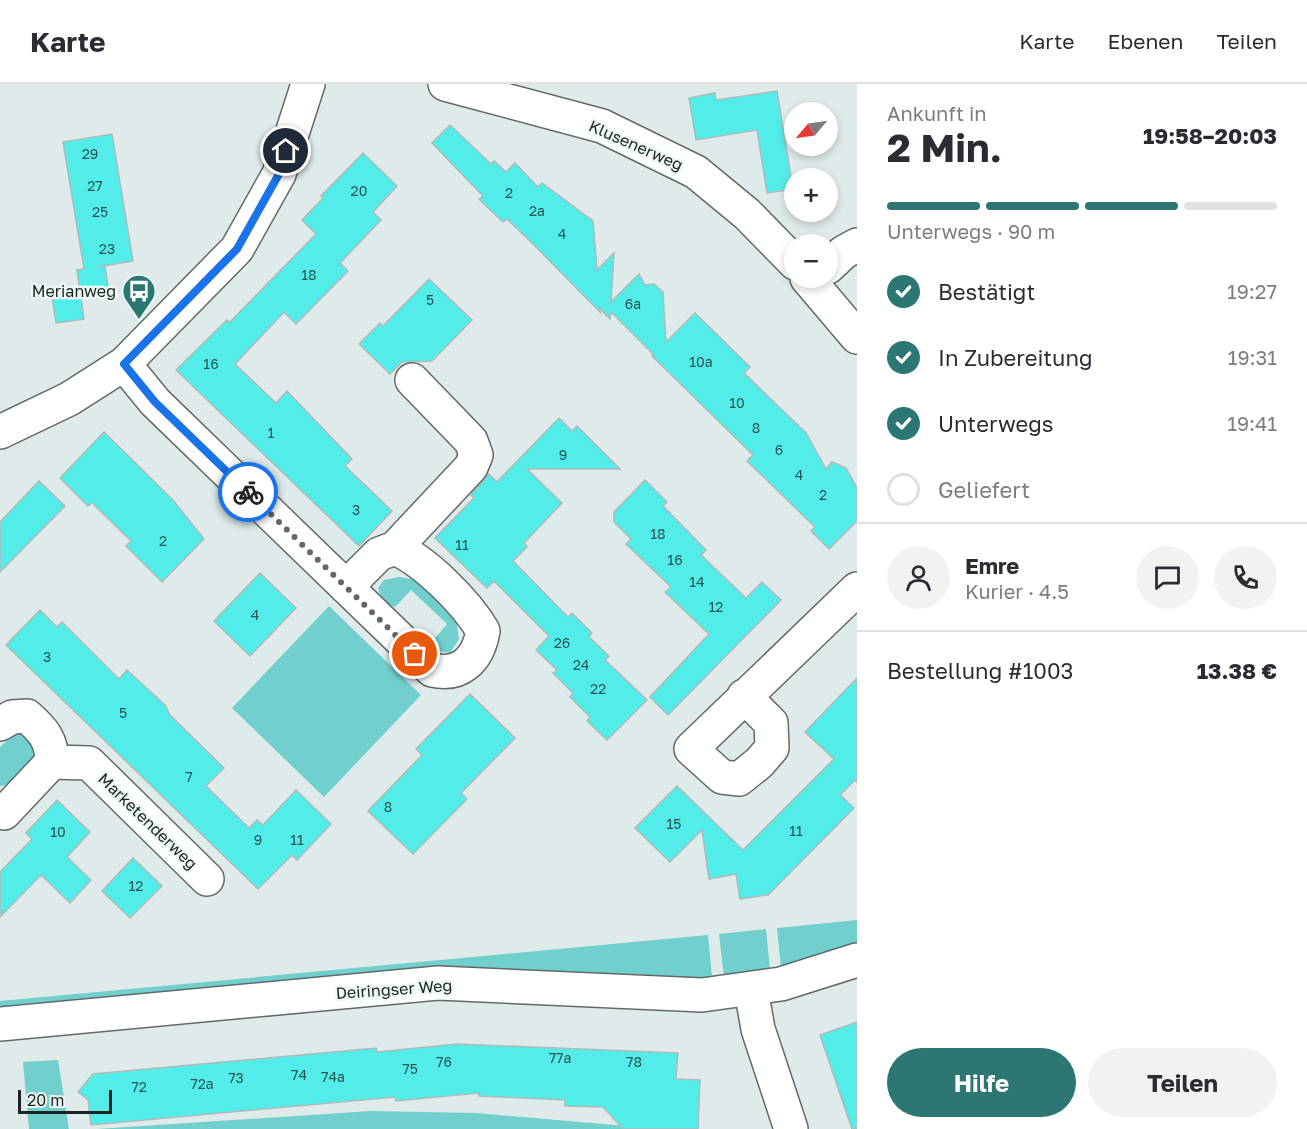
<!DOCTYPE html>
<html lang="de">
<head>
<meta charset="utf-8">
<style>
	:root { --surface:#fff; --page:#f2f2f3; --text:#2b2b33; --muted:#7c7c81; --line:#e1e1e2; --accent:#2c7674 }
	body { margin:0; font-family:"Golos Text",sans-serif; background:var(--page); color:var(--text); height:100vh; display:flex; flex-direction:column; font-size:22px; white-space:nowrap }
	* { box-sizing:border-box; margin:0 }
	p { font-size:20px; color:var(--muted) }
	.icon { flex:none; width:33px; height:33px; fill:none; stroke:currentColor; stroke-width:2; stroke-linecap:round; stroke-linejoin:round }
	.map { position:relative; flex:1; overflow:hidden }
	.details { display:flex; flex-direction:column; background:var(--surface); width:450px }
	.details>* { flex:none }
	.needle { width:39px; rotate:241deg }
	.tools { position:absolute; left:784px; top:18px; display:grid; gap:12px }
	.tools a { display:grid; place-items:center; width:54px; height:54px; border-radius:50%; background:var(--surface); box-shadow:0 3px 9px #0003; font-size:30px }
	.scale { position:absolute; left:18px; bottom:15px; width:94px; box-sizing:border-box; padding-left:6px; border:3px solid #1e2222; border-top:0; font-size:16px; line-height:21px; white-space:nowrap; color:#1e2222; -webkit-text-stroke:4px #ecf8f7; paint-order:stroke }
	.pin { position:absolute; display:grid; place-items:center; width:51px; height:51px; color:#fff; margin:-26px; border:3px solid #fff; border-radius:50%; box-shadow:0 2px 6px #0007 }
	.courier { position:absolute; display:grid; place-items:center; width:60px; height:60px; margin:-30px; border:4px solid #1a73e8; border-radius:50%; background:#fff; color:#222; box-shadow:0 2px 8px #0007 }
	.head em { font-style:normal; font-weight:700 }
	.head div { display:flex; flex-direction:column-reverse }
	.head { display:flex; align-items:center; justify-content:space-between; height:102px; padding:0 30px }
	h1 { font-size:39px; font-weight:700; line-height:45px }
	.bar { display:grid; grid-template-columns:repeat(4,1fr); gap:9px 6px; align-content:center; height:72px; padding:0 30px }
	.bar i { height:8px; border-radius:4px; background:var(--line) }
	.bar .on { background:var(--accent) }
	.bar p { grid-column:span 4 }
	.line { display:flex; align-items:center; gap:15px; padding:0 30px; border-top:2px solid var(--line) }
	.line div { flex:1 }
	.round { display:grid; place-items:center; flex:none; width:63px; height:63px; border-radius:32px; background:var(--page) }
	ol { padding:0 30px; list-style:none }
	li { display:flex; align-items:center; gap:18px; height:66px }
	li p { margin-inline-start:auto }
	li .icon { padding:6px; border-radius:50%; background:var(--accent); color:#fff; stroke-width:4 }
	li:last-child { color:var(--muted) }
	li i { width:33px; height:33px; border:3px solid var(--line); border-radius:50% }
	.cta { display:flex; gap:12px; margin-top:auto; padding:12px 30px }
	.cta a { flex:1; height:69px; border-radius:36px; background:var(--accent); color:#fff; font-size:24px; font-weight:700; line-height:69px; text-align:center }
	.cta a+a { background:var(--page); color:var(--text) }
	header { display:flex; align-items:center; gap:36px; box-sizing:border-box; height:84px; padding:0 30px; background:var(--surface); border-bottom:2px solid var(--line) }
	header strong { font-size:28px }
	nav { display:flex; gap:33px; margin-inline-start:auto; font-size:21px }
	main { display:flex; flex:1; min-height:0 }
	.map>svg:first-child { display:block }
	.green { fill:#71d0cd }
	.building { fill:#53ede9; stroke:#afbaba; stroke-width:1.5 }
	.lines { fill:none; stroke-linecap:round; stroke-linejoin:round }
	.minor-casing { stroke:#606a69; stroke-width:36 }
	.minor { stroke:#fff; stroke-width:33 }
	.done { stroke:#626868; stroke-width:6; stroke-dasharray:0 10.8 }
	.route { stroke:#1a73e8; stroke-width:8 }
	.labels { text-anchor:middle; stroke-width:5; stroke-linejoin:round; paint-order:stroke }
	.number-label { font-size:14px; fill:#2b5554 }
	.street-label { font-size:16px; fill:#1e2222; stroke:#ecf8f7 }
	.poi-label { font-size:16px; fill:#1e2222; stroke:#ecf8f7; text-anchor:end }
</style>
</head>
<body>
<header>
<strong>Karte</strong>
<nav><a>Karte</a><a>Ebenen</a><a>Teilen</a></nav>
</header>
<main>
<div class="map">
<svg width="857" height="1045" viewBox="0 0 857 1045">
	<rect width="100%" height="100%" fill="#dfeaea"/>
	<path class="green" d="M 399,493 L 417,496 L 456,534 L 459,555 L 450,569 L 434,566 L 431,559 L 447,540 L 411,506 L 395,523 L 383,518 L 378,504 L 384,496 Z
		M 329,522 L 421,611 L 324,713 L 232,624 Z
		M 24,647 L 35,655 L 38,674 L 12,700 L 0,702 L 0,663 L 14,650 Z
		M 857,836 L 857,860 L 781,884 L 777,844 Z
		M 766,845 L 770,886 L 724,894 L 719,850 Z
		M 708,851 L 712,893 L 0,927 L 0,917 Z
		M 58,976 L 69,1045 L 29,1045 L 23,978 Z
		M 371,1027 L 476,1029 L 661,1045 L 97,1045 Z"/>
	<path class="building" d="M 777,7 L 793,105 L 767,109 L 757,46 L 696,56 L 689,14 L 715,9 L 716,16 Z
		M 450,41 L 491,80 L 494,77 L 506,88 L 515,79 L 538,103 L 542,99 L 593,137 L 597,186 L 614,169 L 611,218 L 639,190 L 645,201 L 654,200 L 663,208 L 666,258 L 695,229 L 750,283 L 744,289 L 806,349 L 826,385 L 832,378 L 846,384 L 857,404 L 857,437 L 829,465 L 811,447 L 815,443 L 747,377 L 753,371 L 652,272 L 654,271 L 611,228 L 610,235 L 599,224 L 600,228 L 531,158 L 507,135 L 503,138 L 479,115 L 483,112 L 432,59 Z
		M 112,50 L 133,177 L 98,183 L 105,182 L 109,209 L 81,214 L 84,235 L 56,239 L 52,212 L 80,208 L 77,186 L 84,185 L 63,58 Z
		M 363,69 L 397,102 L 373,128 L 381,136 L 340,179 L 348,187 L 296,240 L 284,228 L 235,280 L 276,319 L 287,307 L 352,375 L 345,382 L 392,427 L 359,462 L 176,286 L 227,236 L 230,238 L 316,150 L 302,136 L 323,114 L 321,112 Z
		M 429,195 L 472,236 L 432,277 L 402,278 L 390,290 L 359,260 L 380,239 L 383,242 Z
		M 559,334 L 572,347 L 577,342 L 620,385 L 527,385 L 562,419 L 524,459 L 527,463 L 513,477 L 568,533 L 572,529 L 592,549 L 589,553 L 609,572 L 605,576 L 647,616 L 607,656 L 587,637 L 590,633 L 570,613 L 573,609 L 553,589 L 557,586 L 536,566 L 549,552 L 494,497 L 487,504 L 435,454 L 474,414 L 471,411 L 489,390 L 497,398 Z
		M 104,348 L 173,416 L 204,455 L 162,498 L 126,462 L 131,457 L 92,419 L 88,422 L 60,394 Z
		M 645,396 L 667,418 L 663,422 L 706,466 L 701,471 L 746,514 L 762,498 L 781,516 L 668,631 L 650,613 L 709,550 L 665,508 L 671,503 L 626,460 L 631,455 L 614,438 L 614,428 Z
		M 39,397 L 65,422 L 0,488 L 0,438 Z
		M 260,489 L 296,524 L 250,572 L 214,537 Z
		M 40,526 L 57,543 L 62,538 L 119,595 L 127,586 L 165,621 L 170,631 L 224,684 L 206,702 L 249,744 L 257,736 L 263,741 L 296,706 L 331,740 L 297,776 L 292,771 L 258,805 L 6,561 Z
		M 857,594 L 857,698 L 855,696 L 840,711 L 854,724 L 768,811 L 740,815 L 736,790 L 709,795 L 702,746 L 670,778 L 635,744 L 677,702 L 743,766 L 834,675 L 805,648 Z
		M 470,610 L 515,654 L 461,709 L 467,715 L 413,770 L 368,727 L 422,671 L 416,665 Z
		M 57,716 L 90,748 L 67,773 L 91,796 L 70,819 L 41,791 L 0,833 L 0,788 L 32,755 L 26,749 Z
		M 133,774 L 162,802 L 130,834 L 102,807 Z
		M 857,938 L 857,1045 L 852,1045 L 820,951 Z
		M 457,960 L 678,969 L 676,995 L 700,996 L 698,1045 L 623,1045 L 603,1023 L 565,1022 L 565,1016 L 479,1012 L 479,1009 L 396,1017 L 395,1013 L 91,1041 L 88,1016 L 78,1008 L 93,990 L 376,964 L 377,968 Z"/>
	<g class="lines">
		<defs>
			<path id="minor" d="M 445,0 L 602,42 L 696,88 L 747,130 L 795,179
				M 828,183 L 844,168 L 857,161
				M 807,194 L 857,253
				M 124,280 L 155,318 L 432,586 C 461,593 478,575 483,547 C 467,519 425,477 395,464 L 379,470 L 346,503
				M 0,348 L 69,315 L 124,280 L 237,165 L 279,90 L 308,0
				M 395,464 L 471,383 L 476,371 L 471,357 L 412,296
				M 744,612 L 771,639 L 772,664 L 759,679 L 739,695 L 722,693 L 691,665 L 857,505
				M 0,640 L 12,633 L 27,632 C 43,646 52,656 52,678 L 4,729
				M 52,678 L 89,679 L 207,795
				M 751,905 L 758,945 L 791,1045
				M 0,940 L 438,899 L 702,911 L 781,900 L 857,876"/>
		</defs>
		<use href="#minor" class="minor-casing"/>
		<use href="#minor" class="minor"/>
	</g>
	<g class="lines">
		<path class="done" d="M 248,408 L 415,570"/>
		<path class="route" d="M 248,408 L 155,318 L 124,280 L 237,165 L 279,90 L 286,67"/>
	</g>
	<defs>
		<symbol id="bus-pin" viewBox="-11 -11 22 30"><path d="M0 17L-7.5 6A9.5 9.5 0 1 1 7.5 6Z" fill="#2c7674" stroke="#ecf8f7"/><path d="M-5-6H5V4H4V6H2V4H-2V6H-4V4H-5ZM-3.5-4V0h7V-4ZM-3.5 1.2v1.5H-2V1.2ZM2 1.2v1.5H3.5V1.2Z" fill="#fff"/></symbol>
	</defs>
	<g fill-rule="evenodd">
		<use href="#bus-pin" x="120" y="188" width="38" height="52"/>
	</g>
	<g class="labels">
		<g class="number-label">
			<text x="90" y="75">29</text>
			<text x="95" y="107">27</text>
			<text x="359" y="112">20</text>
			<text x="509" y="114">2</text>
			<text x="537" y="132">2a</text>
			<text x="100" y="133">25</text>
			<text x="562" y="155">4</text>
			<text x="107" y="170">23</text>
			<text x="309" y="196">18</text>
			<text x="430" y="221">5</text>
			<text x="633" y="225">6a</text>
			<text x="701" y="283">10a</text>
			<text x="211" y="285">16</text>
			<text x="737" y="324">10</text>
			<text x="756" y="349">8</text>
			<text x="271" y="354">1</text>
			<text x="779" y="371">6</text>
			<text x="563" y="376">9</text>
			<text x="799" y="396">4</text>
			<text x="823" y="416">2</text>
			<text x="356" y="431">3</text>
			<text x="658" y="455">18</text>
			<text x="163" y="462">2</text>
			<text x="462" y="466">11</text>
			<text x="675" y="481">16</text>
			<text x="697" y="503">14</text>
			<text x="716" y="528">12</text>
			<text x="255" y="536">4</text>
			<text x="562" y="564">26</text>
			<text x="47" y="578">3</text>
			<text x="581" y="586">24</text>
			<text x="598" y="610">22</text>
			<text x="123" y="634">5</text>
			<text x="189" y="698">7</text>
			<text x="388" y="728">8</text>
			<text x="674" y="745">15</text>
			<text x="796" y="752">11</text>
			<text x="58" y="753">10</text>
			<text x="258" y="761">9</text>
			<text x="297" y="761">11</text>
			<text x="136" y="807">12</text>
			<text x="560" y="979">77a</text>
			<text x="444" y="983">76</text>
			<text x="634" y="983">78</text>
			<text x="410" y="990">75</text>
			<text x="299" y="996">74</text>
			<text x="333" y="998">74a</text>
			<text x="236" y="999">73</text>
			<text x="202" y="1005">72a</text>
			<text x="139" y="1008">72</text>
		</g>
		<g class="street-label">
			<text transform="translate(636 61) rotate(24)" y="6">Klusenerweg</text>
			<text transform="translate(148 737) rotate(44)" y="6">Marketenderweg</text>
			<text transform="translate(394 905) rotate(-4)" y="6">Deiringser Weg</text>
		</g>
		<g class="poi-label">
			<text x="116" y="213">Merianweg</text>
		</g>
	</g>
</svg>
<div class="tools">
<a><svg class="needle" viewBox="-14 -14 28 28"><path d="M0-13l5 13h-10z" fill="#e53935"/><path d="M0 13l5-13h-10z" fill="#7c7c81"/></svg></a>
<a>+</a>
<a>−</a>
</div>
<div class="scale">20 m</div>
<div class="pin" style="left:415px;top:570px;background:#ea580c"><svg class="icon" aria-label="bag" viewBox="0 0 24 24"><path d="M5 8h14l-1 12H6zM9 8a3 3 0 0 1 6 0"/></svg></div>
<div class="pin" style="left:286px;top:67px;background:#1f2937"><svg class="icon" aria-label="home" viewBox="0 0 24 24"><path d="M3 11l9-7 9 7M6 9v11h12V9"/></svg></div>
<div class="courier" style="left:248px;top:408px"><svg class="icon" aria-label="bike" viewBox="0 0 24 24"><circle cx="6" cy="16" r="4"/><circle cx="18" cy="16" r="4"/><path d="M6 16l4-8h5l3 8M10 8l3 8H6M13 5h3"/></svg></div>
</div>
<section class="details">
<div class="head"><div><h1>2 Min.</h1><p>Ankunft in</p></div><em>19:58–20:03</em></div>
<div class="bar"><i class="on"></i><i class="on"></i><i class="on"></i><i></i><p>Unterwegs · 90 m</p></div>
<ol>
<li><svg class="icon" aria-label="check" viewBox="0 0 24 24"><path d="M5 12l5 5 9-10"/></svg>Bestätigt<p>19:27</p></li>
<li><svg class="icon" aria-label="check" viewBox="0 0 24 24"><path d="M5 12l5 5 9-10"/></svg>In Zubereitung<p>19:31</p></li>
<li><svg class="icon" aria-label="check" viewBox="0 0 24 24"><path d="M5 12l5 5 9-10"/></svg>Unterwegs<p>19:41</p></li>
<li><i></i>Geliefert</li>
</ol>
<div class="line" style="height:108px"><a class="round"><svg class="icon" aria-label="person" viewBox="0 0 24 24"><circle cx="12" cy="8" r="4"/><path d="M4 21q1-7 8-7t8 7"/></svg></a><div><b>Emre</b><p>Kurier · 4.5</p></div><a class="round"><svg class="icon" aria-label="chat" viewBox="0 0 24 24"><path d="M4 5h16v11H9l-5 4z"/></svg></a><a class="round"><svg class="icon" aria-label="phone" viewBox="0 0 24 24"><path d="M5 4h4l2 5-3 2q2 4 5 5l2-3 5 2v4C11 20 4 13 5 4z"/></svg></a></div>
<div class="line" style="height:78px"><div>Bestellung #1003</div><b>13.38 €</b></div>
<div class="cta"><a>Hilfe</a><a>Teilen</a></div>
</section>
</main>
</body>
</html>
